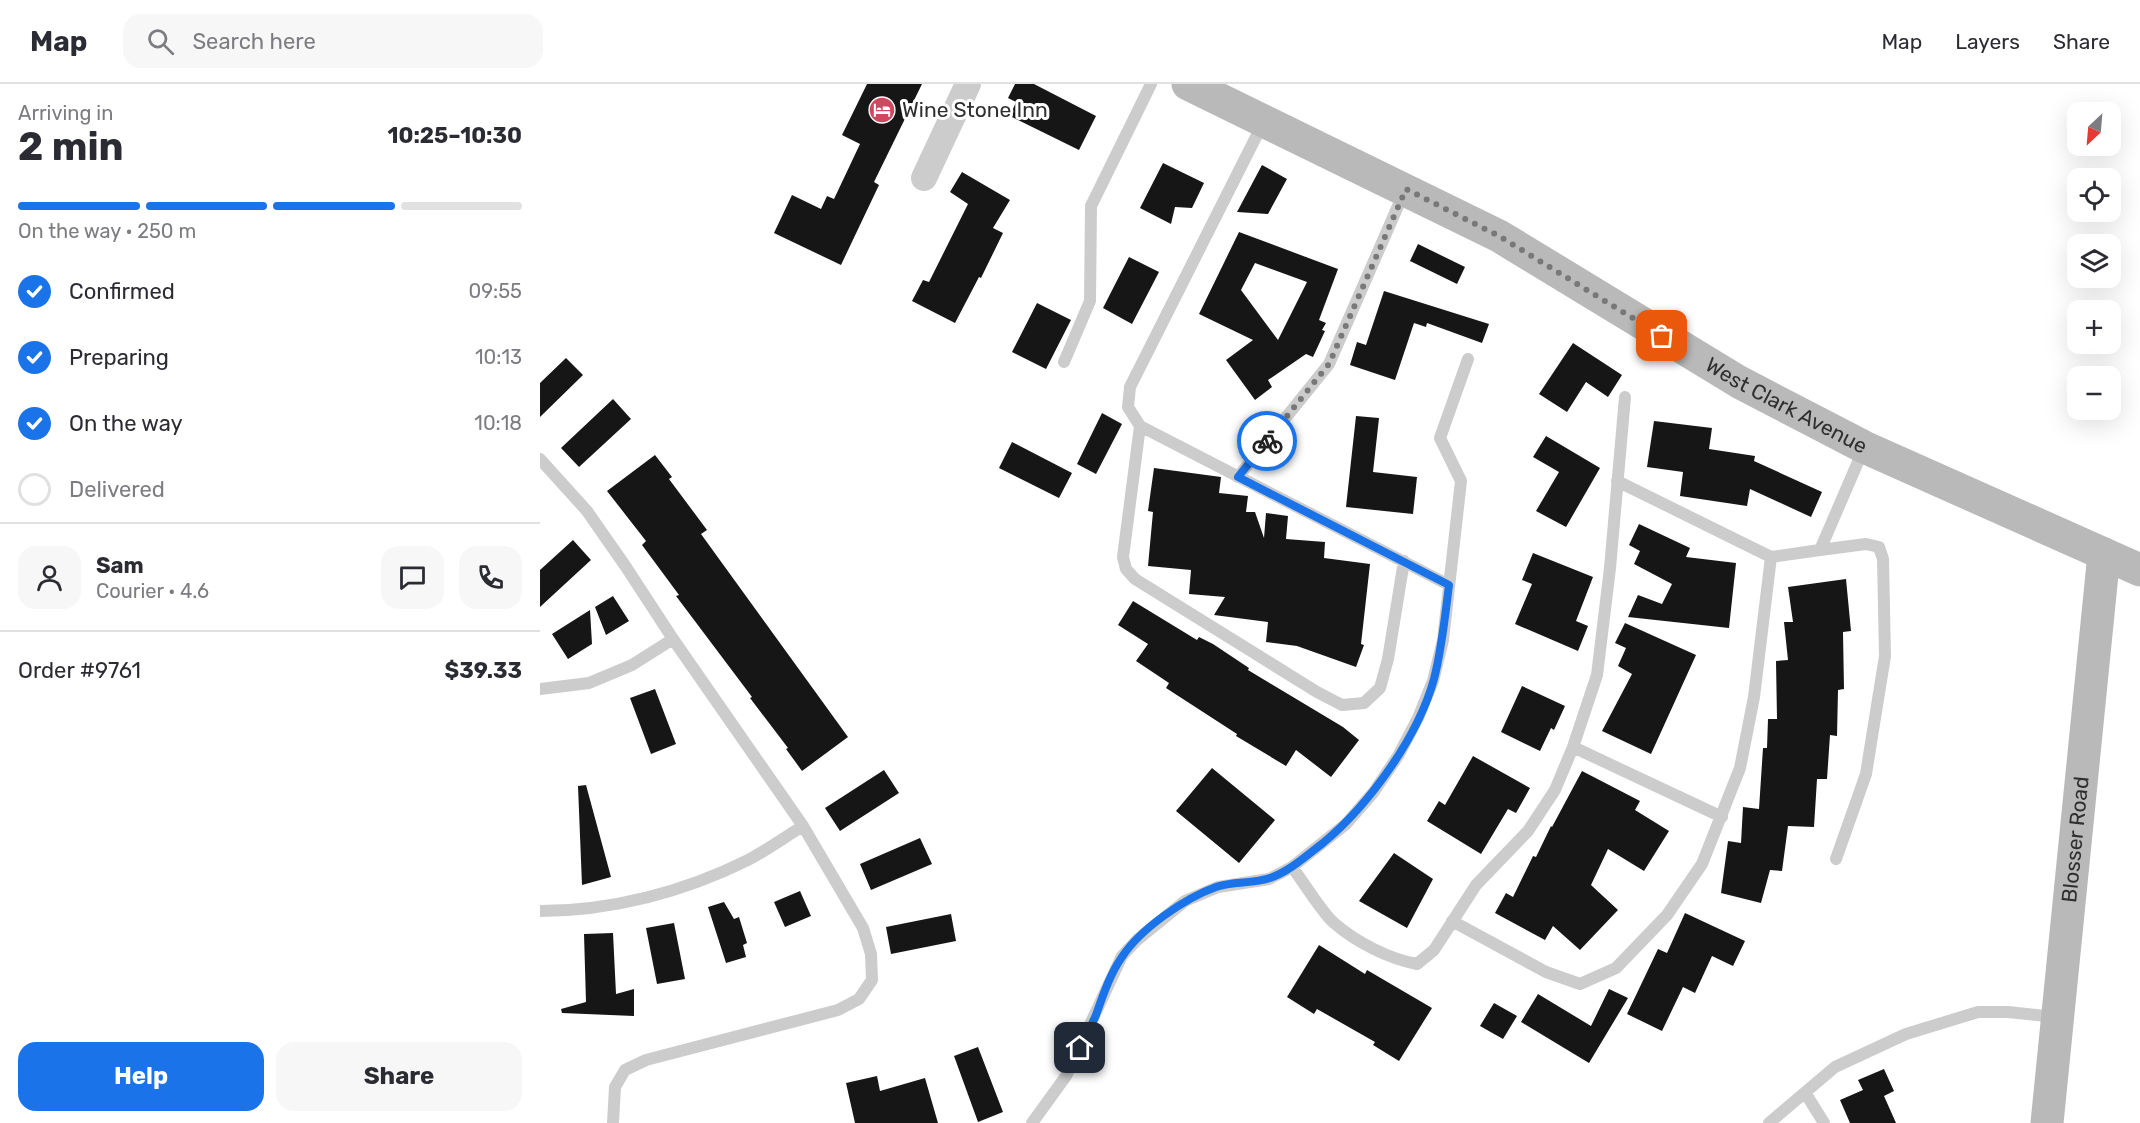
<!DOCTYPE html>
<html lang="en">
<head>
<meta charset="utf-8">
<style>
	:root { --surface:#fff; --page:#f7f7f7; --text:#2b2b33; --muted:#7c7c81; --line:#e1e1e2; --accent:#1a73e8 }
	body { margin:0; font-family:Rubik,sans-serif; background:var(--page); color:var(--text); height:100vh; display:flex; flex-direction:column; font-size:22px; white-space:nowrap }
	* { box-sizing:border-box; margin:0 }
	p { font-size:20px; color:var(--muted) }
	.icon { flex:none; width:33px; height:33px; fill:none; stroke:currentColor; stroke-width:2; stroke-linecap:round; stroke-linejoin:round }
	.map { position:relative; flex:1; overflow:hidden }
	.drawer { display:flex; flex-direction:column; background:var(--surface); width:540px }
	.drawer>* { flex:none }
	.needle { width:39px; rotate:206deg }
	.fabs { position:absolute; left:1527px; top:18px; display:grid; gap:12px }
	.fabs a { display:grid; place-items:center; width:54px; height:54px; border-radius:12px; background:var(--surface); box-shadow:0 6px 24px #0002; font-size:30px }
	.pin { position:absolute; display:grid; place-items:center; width:51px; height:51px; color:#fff; margin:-26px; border-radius:12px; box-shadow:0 3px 9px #0006 }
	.courier { position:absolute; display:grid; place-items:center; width:60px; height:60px; margin:-30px; border:4px solid #1a73e8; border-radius:50%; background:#fff; color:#222; box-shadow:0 2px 8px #0007 }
	.overview em { font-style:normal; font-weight:700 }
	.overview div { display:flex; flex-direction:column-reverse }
	.overview { display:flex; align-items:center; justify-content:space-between; height:102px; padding:0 18px }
	h1 { font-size:39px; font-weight:700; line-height:45px }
	.bar { display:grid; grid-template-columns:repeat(4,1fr); gap:9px 6px; align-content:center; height:72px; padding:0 18px }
	.bar i { height:8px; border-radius:4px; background:var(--line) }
	.bar .current { background:var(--accent) }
	.bar p { grid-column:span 4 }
	.line { display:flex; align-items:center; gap:15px; padding:0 18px; border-top:2px solid var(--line) }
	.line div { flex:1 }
	.round { display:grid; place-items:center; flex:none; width:63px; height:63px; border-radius:18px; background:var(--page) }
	ol { padding:0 18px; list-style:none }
	li { display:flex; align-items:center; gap:18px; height:66px }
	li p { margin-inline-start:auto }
	li .icon { padding:6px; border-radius:50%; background:var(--accent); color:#fff; stroke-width:4 }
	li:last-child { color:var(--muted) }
	li i { width:33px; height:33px; border:3px solid var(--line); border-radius:50% }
	.action { display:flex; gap:12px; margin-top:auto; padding:12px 18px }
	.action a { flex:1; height:69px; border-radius:18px; background:var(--accent); color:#fff; font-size:24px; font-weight:700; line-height:69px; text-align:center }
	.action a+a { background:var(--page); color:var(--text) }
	header { display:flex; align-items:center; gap:36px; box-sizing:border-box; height:84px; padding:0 30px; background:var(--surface); border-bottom:2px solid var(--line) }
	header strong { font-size:28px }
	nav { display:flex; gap:33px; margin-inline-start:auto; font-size:21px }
	.search { width:420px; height:54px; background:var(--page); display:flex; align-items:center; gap:15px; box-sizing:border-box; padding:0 21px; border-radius:18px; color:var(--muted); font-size:22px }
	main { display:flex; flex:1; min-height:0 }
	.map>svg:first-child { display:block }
	.building { fill:#161616; fill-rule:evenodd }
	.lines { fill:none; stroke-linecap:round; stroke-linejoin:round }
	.lane { stroke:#ccc; stroke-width:12 }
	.street { stroke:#ccc; stroke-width:26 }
	.secondary { stroke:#b9b9b9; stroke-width:33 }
	.done { stroke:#787878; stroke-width:6; stroke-dasharray:0 10.8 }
	.route { stroke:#1a73e8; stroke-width:8 }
	.labels { text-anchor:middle; stroke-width:6; stroke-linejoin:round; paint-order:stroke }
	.poi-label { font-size:21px; fill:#2f2f2f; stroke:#fff; text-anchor:start }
	.street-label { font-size:21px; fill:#2f2f2f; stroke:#fff }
</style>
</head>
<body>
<header>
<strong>Map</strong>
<div class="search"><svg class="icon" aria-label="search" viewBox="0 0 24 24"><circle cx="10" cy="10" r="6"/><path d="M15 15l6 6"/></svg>Search here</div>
<nav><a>Map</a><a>Layers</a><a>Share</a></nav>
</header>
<main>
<section class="drawer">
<div class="overview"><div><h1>2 min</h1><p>Arriving in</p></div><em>10:25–10:30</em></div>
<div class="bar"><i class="current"></i><i class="current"></i><i class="current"></i><i></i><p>On the way · 250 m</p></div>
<ol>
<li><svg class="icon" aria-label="check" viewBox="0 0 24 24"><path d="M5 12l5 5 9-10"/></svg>Confirmed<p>09:55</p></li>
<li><svg class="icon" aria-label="check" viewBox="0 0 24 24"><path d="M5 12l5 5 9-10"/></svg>Preparing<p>10:13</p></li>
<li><svg class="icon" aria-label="check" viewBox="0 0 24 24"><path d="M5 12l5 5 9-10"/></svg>On the way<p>10:18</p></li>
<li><i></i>Delivered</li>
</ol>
<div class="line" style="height:108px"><a class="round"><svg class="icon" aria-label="person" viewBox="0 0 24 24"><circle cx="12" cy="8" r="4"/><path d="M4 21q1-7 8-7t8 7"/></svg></a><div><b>Sam</b><p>Courier · 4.6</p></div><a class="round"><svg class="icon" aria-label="chat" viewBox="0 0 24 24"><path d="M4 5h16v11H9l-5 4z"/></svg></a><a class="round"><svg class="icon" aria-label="phone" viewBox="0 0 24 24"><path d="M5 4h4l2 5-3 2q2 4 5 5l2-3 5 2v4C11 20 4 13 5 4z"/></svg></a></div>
<div class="line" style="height:78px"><div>Order #9761</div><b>$39.33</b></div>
<div class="action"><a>Help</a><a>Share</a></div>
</section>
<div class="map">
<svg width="1600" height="1039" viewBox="0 0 1600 1039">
	<rect width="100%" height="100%" fill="#fff"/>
	<path class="building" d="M 327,0 L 382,0 L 334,98 L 339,101 L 301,181 L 234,149 L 252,111 L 281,125 L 287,112 L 294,115 L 320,60 L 302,51 Z
		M 475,0 L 494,0 L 556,32 L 539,66 L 470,32 L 476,18 L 468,14 Z
		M 623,79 L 664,99 L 652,124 L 635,123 L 631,140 L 600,124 Z
		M 722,81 L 747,95 L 728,130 L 697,128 Z
		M 422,88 L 470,116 L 453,144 L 463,149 L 441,194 L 439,193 L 415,239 L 372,217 L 383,196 L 389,198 L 428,120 L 410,108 Z
		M 699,148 L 798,185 L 779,236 L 786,239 L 782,246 L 785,247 L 773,273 L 766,270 L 728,296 L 732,303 L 715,316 L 686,276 L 713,256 L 659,230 ZM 715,179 L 767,198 L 738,256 L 701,206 Z
		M 878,160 L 925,183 L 917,200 L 870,177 Z
		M 589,173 L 619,188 L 592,240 L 563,224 Z
		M 844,207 L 949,240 L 942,259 L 887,239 L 886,243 L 874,239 L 855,296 L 810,281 L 817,258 L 826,261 Z
		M 497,219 L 531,236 L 506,285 L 472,268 Z
		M 1033,259 L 1082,291 L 1068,313 L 1046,298 L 1027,328 L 999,310 Z
		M 26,274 L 43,291 L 0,333 L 0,299 Z
		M 73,315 L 91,335 L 39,383 L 21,364 Z
		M 562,329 L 582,340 L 556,390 L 537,380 Z
		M 816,332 L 839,334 L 833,388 L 877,393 L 873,430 L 806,423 Z
		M 1114,337 L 1172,344 L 1169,365 L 1215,372 L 1214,377 L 1282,408 L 1271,433 L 1210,405 L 1207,422 L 1140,412 L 1143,388 L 1107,383 Z
		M 1006,352 L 1060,384 L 1026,443 L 996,427 L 1019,388 L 993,373 Z
		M 472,358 L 532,389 L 519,414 L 459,384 Z
		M 115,371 L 132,393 L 129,395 L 167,446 L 161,450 L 308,653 L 262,687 L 246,665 L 248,664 L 210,614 L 212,613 L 136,512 L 139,511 L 102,461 L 106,457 L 67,407 Z
		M 614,384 L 681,393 L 679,409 L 708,412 L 706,428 L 715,428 L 724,454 L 726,429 L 748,432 L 746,455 L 785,458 L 784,474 L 830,480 L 821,560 L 824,561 L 816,583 L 757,562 L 726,558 L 728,538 L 674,531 L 685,513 L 649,510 L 651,486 L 608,482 L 613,428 L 608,427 Z
		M 1099,440 L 1150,464 L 1146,473 L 1196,479 L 1189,544 L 1088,533 L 1098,511 L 1122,520 L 1132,500 L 1094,480 L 1100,467 L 1089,461 Z
		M 33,456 L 51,476 L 0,523 L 0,486 Z
		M 993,469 L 1053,493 L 1036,537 L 1048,542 L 1038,567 L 975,540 L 992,500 L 982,496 Z
		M 1306,495 L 1311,547 L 1303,548 L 1304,605 L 1298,606 L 1297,652 L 1290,651 L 1287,695 L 1277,695 L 1274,743 L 1248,742 L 1242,787 L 1230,786 L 1221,819 L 1181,809 L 1188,757 L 1201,759 L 1203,723 L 1219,725 L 1223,664 L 1227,664 L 1228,635 L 1237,635 L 1236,577 L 1248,576 L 1244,538 L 1253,538 L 1248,503 Z
		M 73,512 L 89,537 L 66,551 L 55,523 Z
		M 593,517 L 657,556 L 659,553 L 673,560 L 709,584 L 708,586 L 803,643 L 819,656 L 791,693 L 756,666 L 746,682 L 696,652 L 697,650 L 626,604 L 629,599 L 596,577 L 608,560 L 578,541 Z
		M 50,526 L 52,560 L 28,575 L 12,550 Z
		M 1085,539 L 1156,571 L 1111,670 L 1062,647 L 1092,590 L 1078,582 L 1086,564 L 1075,559 Z
		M 982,602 L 1025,622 L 1014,646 L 1011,644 L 1000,667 L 961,648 Z
		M 115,605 L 136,660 L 111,670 L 90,614 Z
		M 933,672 L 990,704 L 976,729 L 968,725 L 941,770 L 887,737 L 899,717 L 905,721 Z
		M 672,684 L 735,736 L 699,779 L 636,727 Z
		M 344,686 L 359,709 L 300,747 L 285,724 Z
		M 1042,687 L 1100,717 L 1095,726 L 1129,747 L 1104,787 L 1068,765 L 1051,801 L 1078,826 L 1040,866 L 1013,842 L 1005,856 L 955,829 L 966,809 L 973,813 L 993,772 L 996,773 L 1011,742 L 1012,743 Z
		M 46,701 L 71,793 L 42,801 L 38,702 Z
		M 380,754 L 392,780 L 331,806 L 320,780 Z
		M 854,769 L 893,795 L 867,844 L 819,817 Z
		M 260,807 L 271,832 L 245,843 L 234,818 Z
		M 184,818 L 194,835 L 199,833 L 207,859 L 203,861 L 206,873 L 186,879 L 168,823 Z
		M 1145,829 L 1205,857 L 1193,882 L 1172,872 L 1155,909 L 1143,903 L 1122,947 L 1087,930 L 1118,865 L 1127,869 Z
		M 411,830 L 416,857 L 351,870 L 346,843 Z
		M 134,839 L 145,895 L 117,900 L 106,844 Z
		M 73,849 L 76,910 L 94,905 L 94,932 L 22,929 L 21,925 L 46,918 L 44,850 Z
		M 779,861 L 825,890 L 827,886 L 892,924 L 859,977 L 833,961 L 835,958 L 777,925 L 774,930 L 747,913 Z
		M 1069,905 L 1088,914 L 1049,979 L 981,938 L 998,910 L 1051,942 Z
		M 954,919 L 977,932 L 963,955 L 940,942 Z
		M 438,963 L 463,1028 L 438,1038 L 414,972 Z
		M 1344,985 L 1354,1007 L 1344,1012 L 1356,1039 L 1310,1039 L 1300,1016 L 1323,1006 L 1318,996 Z
		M 337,992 L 340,1007 L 385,994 L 398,1039 L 315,1039 L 306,999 Z"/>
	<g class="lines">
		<path class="lane" d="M 723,39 L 590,303 L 588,323 L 600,342 L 909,501
			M 524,278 L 550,217 L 551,122 L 611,0
			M 600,342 L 583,473 L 586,485 L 595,495 L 777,608 L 802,621 L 824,619 L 840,604 L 848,575 L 864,477
			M 0,375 L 47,427 L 86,483 L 133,555 L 263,742 L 323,844 L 331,870 L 332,896 L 319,915 L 298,926 L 106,976 L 85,986 L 75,1003 L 73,1039
			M 698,393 L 789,280 L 865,106
			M 1077,397 L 1231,473 L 1280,466
			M 0,605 L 49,599 L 92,581 L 133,555
			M 1033,663 L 1182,733
			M 1296,775 L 1326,690 L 1345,572 L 1343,475 L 1339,463 L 1326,460 L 1280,466 L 1324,364
			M 752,783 C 763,797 782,829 794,839 C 816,858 849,875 877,880 L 894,866 L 936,801 L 988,747 L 1015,706 L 1033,663 L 1057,591 L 1070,484 L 1085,313
			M 0,827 C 71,827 144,808 208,776 C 227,766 245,753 263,742
			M 912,837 L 1006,888 L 1040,900 L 1076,884 L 1127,831 L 1162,780 L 1200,684 L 1214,613 L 1231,473
			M 1266,1010 L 1284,1039
			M 492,1039 L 526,992 L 582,872 L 597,856 L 645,817 L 678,803 L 729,795 L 752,783 L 806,740 L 833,709 L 858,672 L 878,634 L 893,597 L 903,556 L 921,397 L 900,354 L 928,275
			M 1229,1039 L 1295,983 L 1366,950 L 1438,928 L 1468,928 L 1515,933"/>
		<path class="street" d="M 384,94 L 428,0"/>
		<g class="secondary">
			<path id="s1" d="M 648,0 L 959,152 L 1199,298 L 1324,363 L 1600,486"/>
			<path id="s2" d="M 1507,1039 L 1564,470"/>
		</g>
	</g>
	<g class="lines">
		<path class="done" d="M 727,357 L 789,280 L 866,105 L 959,152 L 1122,252"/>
		<path class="route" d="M 540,964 C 546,953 551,942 556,931 C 563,911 570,890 582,873 C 600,845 645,814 676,803 C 693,797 713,800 730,794 C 750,787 766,772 783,759 C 829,721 878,653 894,595 C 902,564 905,532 909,501 L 698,393 L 727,357"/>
	</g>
	<defs>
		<symbol id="hotel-disc" viewBox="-11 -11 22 22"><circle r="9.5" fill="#cf485f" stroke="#fff"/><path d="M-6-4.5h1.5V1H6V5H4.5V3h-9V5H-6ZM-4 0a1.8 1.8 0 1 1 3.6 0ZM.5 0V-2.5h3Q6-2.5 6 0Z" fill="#fff"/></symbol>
	</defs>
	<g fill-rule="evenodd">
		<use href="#hotel-disc" x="327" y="11" width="30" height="30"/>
	</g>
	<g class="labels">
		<g class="poi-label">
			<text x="362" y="33">Wine Stone Inn</text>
		</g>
		<g class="street-label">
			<text dy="7" stroke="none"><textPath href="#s1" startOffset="680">West Clark Avenue</textPath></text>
			<text dy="7" stroke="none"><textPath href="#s2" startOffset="285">Blosser Road</textPath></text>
		</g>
	</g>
</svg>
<div class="fabs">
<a><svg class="needle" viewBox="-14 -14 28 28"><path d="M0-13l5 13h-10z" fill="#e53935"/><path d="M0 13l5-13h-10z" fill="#7c7c81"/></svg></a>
<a><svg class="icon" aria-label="locate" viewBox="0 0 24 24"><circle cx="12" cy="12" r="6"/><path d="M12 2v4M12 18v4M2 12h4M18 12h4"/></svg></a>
<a><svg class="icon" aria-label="layers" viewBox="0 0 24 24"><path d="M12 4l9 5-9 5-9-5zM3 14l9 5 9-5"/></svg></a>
<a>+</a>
<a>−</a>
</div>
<div class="pin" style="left:1122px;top:252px;background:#ea580c"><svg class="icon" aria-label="bag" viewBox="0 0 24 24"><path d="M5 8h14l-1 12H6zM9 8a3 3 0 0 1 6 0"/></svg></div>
<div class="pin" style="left:540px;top:964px;background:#1f2937"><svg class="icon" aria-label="home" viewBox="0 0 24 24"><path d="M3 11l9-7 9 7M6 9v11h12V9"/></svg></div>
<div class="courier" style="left:727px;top:357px"><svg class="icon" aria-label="bike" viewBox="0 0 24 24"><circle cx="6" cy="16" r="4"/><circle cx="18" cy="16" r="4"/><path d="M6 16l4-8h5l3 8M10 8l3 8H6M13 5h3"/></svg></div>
</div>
</main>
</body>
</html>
